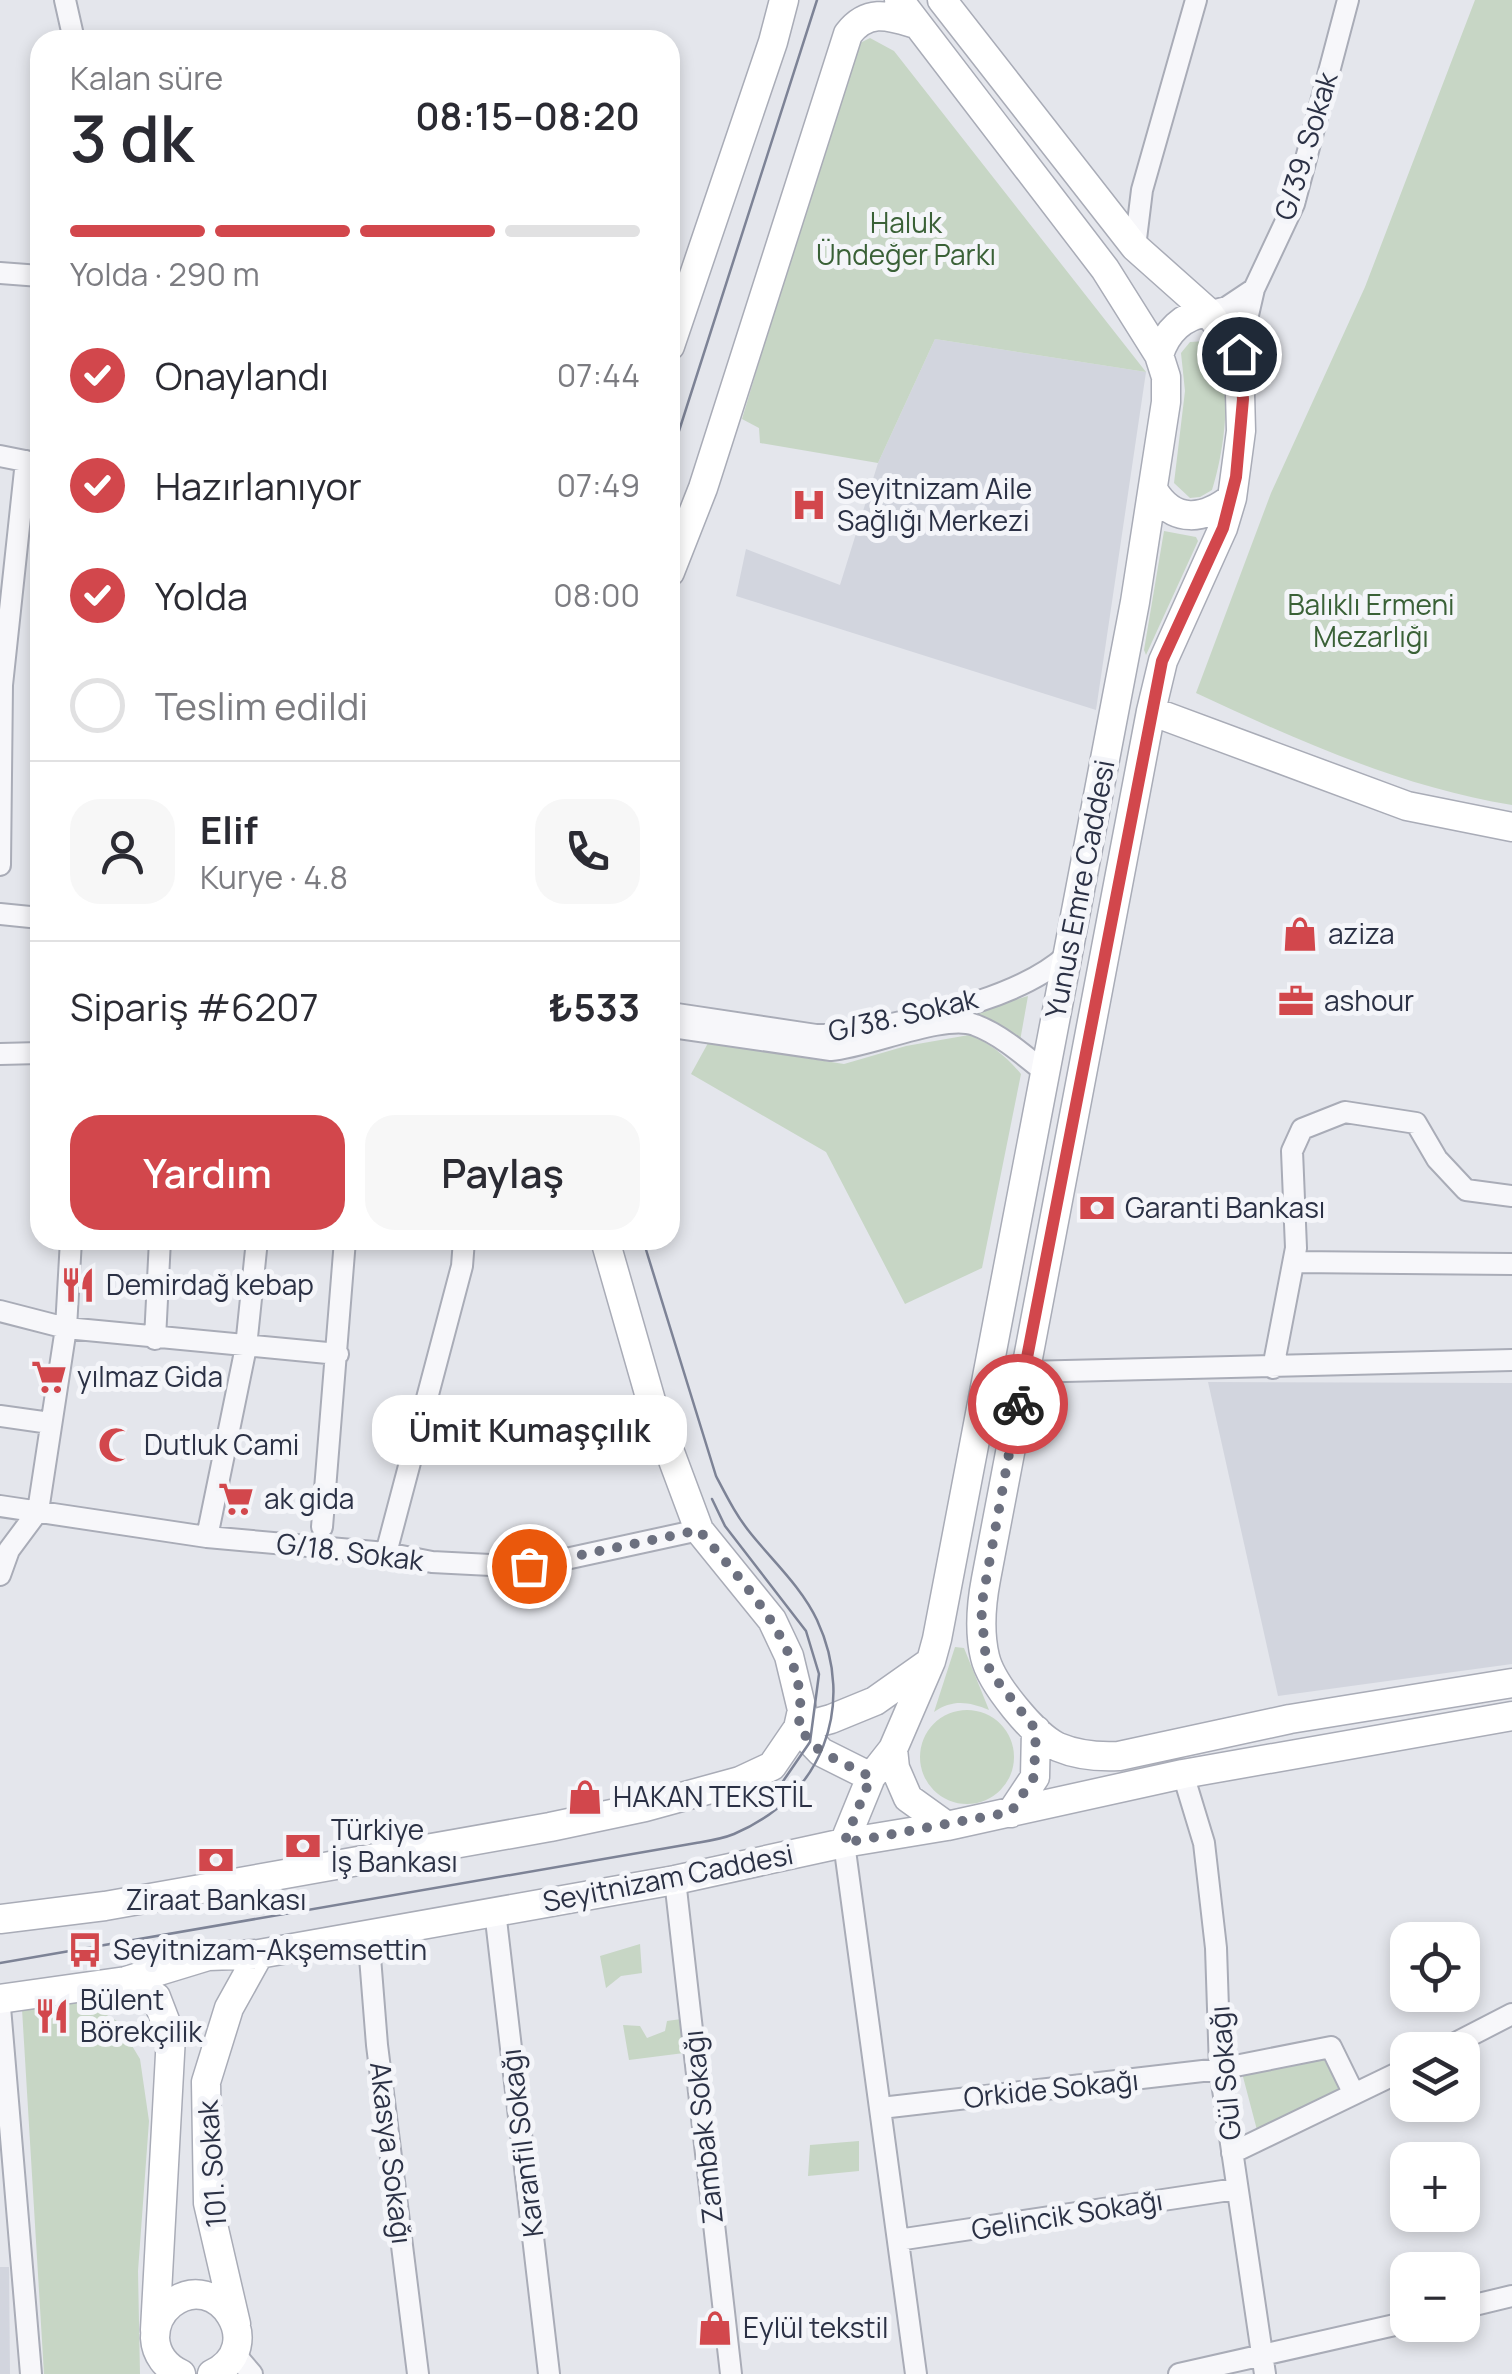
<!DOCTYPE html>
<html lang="tr">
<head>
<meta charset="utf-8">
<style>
	:root { --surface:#fff; --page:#f7f7f7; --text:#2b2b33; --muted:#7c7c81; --line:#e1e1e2; --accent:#d2474c }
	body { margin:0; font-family:Manrope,sans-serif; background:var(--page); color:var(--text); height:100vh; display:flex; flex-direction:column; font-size:38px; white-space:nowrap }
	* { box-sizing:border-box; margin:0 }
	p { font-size:32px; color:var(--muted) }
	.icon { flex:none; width:55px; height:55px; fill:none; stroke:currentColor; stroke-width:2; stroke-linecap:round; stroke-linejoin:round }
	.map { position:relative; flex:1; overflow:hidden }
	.drawer { position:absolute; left:30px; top:30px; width:650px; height:1220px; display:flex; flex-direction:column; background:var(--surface); border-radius:30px; box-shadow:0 5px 15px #0003 }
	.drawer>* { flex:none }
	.controls { position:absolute; left:1390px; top:1922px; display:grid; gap:20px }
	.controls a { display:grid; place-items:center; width:90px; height:90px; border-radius:20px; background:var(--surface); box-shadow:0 5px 15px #0003; font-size:50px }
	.pin { position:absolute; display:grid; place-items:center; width:85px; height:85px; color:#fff; margin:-42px; border:5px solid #fff; border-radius:50%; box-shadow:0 2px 10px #0007 }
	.courier { position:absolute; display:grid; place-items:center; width:100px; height:100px; margin:-50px; border:8px solid #d2474c; border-radius:50%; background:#fff; color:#222; box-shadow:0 2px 12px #0007 }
	.bubble { position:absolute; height:70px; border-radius:30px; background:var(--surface); box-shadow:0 5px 15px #0003; font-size:32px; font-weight:600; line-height:70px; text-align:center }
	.summary em { font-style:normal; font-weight:600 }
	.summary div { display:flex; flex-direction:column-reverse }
	.summary { display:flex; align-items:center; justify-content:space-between; height:170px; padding:0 40px }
	h1 { font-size:65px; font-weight:600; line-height:75px }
	.bar { display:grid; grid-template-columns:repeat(4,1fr); gap:15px 10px; align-content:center; height:120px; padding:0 40px }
	.bar i { height:12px; border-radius:8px; background:var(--line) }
	.bar .selected { background:var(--accent) }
	.bar p { grid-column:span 4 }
	.line { display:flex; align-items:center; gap:25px; padding:0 40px; border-top:2px solid var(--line) }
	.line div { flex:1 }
	.round { display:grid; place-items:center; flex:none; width:105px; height:105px; border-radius:30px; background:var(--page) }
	ol { padding:0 40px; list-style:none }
	li { display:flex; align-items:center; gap:30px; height:110px }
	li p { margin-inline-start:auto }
	li .icon { padding:10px; border-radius:50%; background:var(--accent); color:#fff; stroke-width:4 }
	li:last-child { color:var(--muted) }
	li i { width:55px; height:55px; border:5px solid var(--line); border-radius:50% }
	.cta { display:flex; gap:20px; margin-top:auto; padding:20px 40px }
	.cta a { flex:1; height:115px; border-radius:30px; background:var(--accent); color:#fff; font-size:40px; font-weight:600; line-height:115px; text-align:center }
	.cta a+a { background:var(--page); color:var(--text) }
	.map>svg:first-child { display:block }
	.built { fill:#d2d5de }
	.green { fill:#c7d6c5 }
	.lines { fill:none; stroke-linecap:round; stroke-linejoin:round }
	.street-casing { stroke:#a9acb7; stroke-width:24 }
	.secondary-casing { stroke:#a9acb7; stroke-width:31 }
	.street { stroke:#f7f7fa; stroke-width:20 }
	.secondary { stroke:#fff; stroke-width:28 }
	.tram { stroke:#7d8396; stroke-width:2.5 }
	.done { stroke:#6c707f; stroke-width:10; stroke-dasharray:0 18 }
	.route { stroke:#d2474c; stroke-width:12 }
	.labels { text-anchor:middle; stroke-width:10; stroke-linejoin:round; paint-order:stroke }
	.street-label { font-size:28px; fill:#2b3145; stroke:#f4f5f9 }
	.park-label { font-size:28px; fill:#3a6137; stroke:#f4f5f9 }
	.poi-label { font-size:28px; fill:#2b3145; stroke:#f4f5f9; text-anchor:start }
</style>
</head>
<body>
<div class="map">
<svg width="1512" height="2374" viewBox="0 0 1512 2374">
	<rect width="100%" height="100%" fill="#e4e6ec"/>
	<path class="built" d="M 935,339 L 1146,372 L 1096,710 L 736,596 L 746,549 L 840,585 L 878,463 Z
		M 1208,1382 L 1512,1383 L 1512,1664 L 1278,1696 Z
		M 0,2267 L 9,2267 L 10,2374 L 0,2374 Z"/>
	<path class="green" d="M 1475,0 L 1512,0 L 1512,805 C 1401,787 1297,740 1196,693 L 1271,493 L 1365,287 Z
		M 870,38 L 894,51 L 1146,372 L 935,339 L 878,463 L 760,443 L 759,428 L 742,419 L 854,46 Z
		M 1205,341 C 1238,368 1224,453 1212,490 L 1200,497 L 1190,498 L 1174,483 L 1185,391 L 1181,353 L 1190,342 Z
		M 1164,531 L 1196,537 L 1198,541 L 1146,655 L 1144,650 Z
		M 1028,996 L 1020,1041 L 986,1017 L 972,1012 Z
		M 969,1035 C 989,1042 1007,1057 1021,1074 L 982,1268 L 905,1304 L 826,1152 L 691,1074 L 708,1043 L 844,1064 L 906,1046 Z
		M 955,1647 L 964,1648 L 989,1710 C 969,1702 953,1699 934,1712 Z
		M920 1757a47 47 0 1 1 94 0a47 47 0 1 1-94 0Z
		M 640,1944 L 642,1973 L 621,1976 L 606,1988 L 600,1956 Z
		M 81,2000 L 117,2021 L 140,2059 L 149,2121 L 138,2271 L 140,2374 L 44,2374 L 22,2009 Z
		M 681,2019 L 684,2053 L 629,2060 L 623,2025 L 640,2026 L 647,2038 L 665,2031 L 667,2021 Z
		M 1322,2056 L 1340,2089 L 1257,2130 L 1242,2073 Z
		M 859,2141 L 859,2171 L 808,2176 L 810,2145 Z"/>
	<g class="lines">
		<defs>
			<path id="street" d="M 65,0 L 74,40
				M 1135,247 L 1142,190 L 1196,0
				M 0,273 L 40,276
				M 1208,312 L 1227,307 L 1254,289
				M 1239,354 L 1254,289 L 1294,204 L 1348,0
				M 0,456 L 40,464
				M 0,865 L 2,685 L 26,461
				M 0,914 L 40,918
				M 670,1013 L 816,1035 L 843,1035 C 911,1019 1016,1002 1067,955
				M 672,1027 L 831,1050 C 869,1047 944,1013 975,1025 C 1000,1034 1025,1056 1046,1073
				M 0,1054 L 40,1053
				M 1294,1262 L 1512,1264
				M 0,1311 L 66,1328 L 338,1354
				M 155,1339 L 160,1240
				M 1273,1368 L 1296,1248 L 1292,1151 L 1302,1129 L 1345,1112 L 1416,1123 L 1437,1159 L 1466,1190 L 1512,1196
				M 1024,1372 L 1512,1360
				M 0,1416 L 50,1423
				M 0,1506 L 207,1537 L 386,1553 L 432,1562 L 529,1567 L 699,1530
				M 322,1527 L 345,1240
				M 207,1537 L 246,1347 L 257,1240
				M 386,1553 L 462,1266 L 464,1240
				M 0,1575 L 9,1550 L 38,1511 L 66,1328 L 71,1240
				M 1183,1774 L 1204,1843 L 1216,1948 L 1220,2069 L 1265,2374
				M 844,1843 L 916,2374
				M 675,1880 L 731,2374
				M 495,1911 L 549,2374
				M 368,1932 L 377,2045 L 418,2374
				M 0,2007 L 31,2374
				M 1442,2050 L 1512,2014
				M 881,2108 L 1220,2069 L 1331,2047 L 1354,2094
				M 1232,2153 L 1408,2068
				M 898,2240 L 1236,2189
				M 1462,2308 L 1512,2296
				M 234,2353 L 252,2374
				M 1179,2374 L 1408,2322"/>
			<path id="secondary" d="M 899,0 L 1105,269 L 1159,355 L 1166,377 L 1166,402 L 1135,602 L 937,1639 L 931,1661 L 893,1749 L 895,1768 L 908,1798 L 947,1826
				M 942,0 L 1135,247 L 1208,312 L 1239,354 L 1241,431 L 1232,498 L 1223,528 L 1163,661 L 1151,711 L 986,1579 C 981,1605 979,1632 985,1657 C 991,1683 1034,1736 1058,1747 C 1077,1755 1099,1757 1119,1756 L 1290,1719 L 1512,1683
				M 670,346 L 773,42 L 784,0
				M 1159,355 C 1166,332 1183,315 1208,312
				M 1154,491 C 1174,524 1204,520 1232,498
				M 670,572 L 703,488 L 848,34 C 868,8 889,16 916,24
				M 1151,711 L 1407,806 L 1512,827
				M 798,1728 L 831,1719 L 875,1701 L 926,1665
				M 798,1728 L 821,1752 L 871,1777
				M 1011,1813 L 1035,1777 L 1036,1730
				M 844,1843 L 871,1777 L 893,1749
				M 0,1919 L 105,1906 L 550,1827 L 645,1807 L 740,1781 L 772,1766 L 798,1728 L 802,1710 L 789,1656 L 772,1620 L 699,1530 L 652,1404 L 605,1240
				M 126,1981 L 156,1997 L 171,2036 L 155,2330
				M 0,1999 L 126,1981 L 208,1956 L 259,1954 L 675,1880 L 844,1843 L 947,1826 L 1183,1774 L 1512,1716
				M 236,2324 L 208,2203 L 206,2082 L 229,2008 L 259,1954
				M 181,2374 C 166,2367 156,2355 155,2338 C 155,2325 161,2312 171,2304 C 217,2267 270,2347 212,2374"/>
		</defs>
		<use href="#street" class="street-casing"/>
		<use href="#secondary" class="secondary-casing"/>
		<use href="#street" class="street"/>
		<use href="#secondary" class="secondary"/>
		<path class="tram" d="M 670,459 L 817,0
			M 712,1499 L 725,1526 L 806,1631 L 819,1674 L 810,1742 L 777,1790
			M 0,1963 L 696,1843 C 708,1841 722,1839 734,1834 C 822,1797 857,1706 817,1620 C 802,1588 774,1562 752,1535 C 737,1517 727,1497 716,1476 L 643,1240"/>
	</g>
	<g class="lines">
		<path class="done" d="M 529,1566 L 699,1530 C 742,1583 814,1652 798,1728 L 821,1752 L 871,1777 L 844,1843 L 1011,1812 L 1034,1777 L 1036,1730 L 991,1673 L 986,1660 L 981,1608 L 1018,1404"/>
		<path class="route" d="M 1018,1404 L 1162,661 L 1223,528 L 1236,477 L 1243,399 L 1239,354"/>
	</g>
	<defs>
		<symbol id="hospital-bare" viewBox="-9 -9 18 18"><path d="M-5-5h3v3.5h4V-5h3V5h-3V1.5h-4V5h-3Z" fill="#d2474c" stroke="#f4f5f9" stroke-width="2.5" paint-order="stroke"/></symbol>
		<symbol id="shop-bare" viewBox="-9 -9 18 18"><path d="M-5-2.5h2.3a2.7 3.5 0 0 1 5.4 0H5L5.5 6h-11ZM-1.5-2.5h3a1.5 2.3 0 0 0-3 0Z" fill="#d2474c" stroke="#f4f5f9" stroke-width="2.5" paint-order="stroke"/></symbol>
		<symbol id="office-bare" viewBox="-9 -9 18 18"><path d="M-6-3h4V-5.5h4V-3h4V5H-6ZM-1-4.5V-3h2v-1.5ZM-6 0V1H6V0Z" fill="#d2474c" stroke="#f4f5f9" stroke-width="2.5" paint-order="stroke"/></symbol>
		<symbol id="bank-bare" viewBox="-9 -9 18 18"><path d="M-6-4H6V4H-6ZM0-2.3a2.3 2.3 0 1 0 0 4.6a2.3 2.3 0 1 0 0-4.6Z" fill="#d2474c" stroke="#f4f5f9" stroke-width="2.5" paint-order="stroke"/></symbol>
		<symbol id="restaurant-bare" viewBox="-9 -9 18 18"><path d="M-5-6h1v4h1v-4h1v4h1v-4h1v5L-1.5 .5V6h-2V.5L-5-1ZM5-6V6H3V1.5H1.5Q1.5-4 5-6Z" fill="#d2474c" stroke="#f4f5f9" stroke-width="2.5" paint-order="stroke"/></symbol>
		<symbol id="supermarket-bare" viewBox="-9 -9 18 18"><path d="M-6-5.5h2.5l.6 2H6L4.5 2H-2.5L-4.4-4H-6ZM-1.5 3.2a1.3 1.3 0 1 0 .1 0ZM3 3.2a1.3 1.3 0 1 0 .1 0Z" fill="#d2474c" stroke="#f4f5f9" stroke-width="2.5" paint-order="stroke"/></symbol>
		<symbol id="mosque-bare" viewBox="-9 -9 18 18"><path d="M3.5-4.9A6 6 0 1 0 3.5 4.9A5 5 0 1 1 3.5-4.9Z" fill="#d2474c" stroke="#f4f5f9" stroke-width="2.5" paint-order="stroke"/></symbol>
		<symbol id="bus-bare" viewBox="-9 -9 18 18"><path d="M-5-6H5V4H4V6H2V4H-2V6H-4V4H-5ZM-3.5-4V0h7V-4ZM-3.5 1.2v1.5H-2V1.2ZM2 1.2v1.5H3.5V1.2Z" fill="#d2474c" stroke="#f4f5f9" stroke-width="2.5" paint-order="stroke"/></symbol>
	</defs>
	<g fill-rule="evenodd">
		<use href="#hospital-bare" x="784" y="480" width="50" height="50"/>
		<use href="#shop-bare" x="1275" y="909" width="50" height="50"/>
		<use href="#office-bare" x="1271" y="976" width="50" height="50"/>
		<use href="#bank-bare" x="1072" y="1183" width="50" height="50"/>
		<use href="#restaurant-bare" x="53" y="1260" width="50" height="50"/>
		<use href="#supermarket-bare" x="24" y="1352" width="50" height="50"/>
		<use href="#mosque-bare" x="91" y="1420" width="50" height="50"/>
		<use href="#supermarket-bare" x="211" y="1474" width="50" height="50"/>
		<use href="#shop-bare" x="560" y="1772" width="50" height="50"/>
		<use href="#bank-bare" x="278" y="1821" width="50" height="50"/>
		<use href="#bank-bare" x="191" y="1835" width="50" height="50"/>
		<use href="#bus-bare" x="60" y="1925" width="50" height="50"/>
		<use href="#restaurant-bare" x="27" y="1991" width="50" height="50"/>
		<use href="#shop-bare" x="690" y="2303" width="50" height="50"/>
	</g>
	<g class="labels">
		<g class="street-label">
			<text transform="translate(1306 146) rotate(-73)" y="10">G/39. Sokak</text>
			<text transform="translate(1080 889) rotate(-79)" y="10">Yunus Emre Caddesi</text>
			<text transform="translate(903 1015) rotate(-13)" y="10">G/38. Sokak</text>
			<text transform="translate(350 1552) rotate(7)" y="10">G/18. Sokak</text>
			<text transform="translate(668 1878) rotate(-11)" y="10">Seyitnizam Caddesi</text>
			<text transform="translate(1225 2073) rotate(-95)" y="10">Gül Sokağı</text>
			<text transform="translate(1051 2089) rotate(-6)" y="10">Orkide Sokağı</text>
			<text transform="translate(703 2127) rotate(-96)" y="10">Zambak Sokağı</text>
			<text transform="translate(522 2143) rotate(-97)" y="10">Karanfil Sokağı</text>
			<text transform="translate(391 2153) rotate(83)" y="10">Akasya Sokağı</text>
			<text transform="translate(212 2164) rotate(-94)" y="10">101. Sokak</text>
			<text transform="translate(1067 2215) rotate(-9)" y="10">Gelincik Sokağı</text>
		</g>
		<g class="park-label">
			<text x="906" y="233">Haluk<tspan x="906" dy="32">Ündeğer Parkı</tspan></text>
			<text x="1371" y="615">Balıklı Ermeni<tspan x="1371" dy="32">Mezarlığı</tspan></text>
		</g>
		<g class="poi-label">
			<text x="837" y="499">Seyitnizam Aile<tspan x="837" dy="32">Sağlığı Merkezi</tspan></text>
			<text x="1328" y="944">aziza</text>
			<text x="1324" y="1011">ashour</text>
			<text x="1125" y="1218">Garanti Bankası</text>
			<text x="106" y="1295">Demirdağ kebap</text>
			<text x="77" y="1387">yılmaz Gida</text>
			<text x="144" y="1455">Dutluk Cami</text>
			<text x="264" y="1509">ak gida</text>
			<text x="613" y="1807">HAKAN TEKSTİL</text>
			<text x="331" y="1840">Türkiye<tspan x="331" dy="32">İş Bankası</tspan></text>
			<text x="216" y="1910" text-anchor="middle">Ziraat Bankası</text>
			<text x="113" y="1960">Seyitnizam-Akşemsettin</text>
			<text x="80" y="2010">Bülent<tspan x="80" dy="32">Börekçilik</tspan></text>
			<text x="743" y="2338">Eylül tekstil</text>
		</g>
	</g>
</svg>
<div class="controls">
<a><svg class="icon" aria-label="locate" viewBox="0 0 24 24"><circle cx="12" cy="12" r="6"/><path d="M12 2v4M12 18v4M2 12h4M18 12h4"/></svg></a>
<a><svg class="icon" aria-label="layers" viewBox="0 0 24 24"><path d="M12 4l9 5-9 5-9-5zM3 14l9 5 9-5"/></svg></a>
<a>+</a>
<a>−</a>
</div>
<div class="pin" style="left:529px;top:1566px;background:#ea580c"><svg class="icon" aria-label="bag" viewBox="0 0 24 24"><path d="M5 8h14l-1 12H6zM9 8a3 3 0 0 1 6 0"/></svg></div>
<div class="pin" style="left:1239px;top:354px;background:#1f2937"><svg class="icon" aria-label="home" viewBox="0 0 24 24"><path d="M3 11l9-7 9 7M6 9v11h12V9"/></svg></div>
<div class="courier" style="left:1018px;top:1404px"><svg class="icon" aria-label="bike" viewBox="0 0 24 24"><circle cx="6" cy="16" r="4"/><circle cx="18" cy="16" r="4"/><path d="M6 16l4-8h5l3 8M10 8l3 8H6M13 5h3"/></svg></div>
<div class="bubble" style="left:372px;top:1395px;width:315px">Ümit Kumaşçılık</div>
<section class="drawer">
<div class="summary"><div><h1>3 dk</h1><p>Kalan süre</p></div><em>08:15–08:20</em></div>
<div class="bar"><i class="selected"></i><i class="selected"></i><i class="selected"></i><i></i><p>Yolda · 290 m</p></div>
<ol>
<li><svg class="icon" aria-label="check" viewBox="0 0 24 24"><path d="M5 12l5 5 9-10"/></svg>Onaylandı<p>07:44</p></li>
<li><svg class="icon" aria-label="check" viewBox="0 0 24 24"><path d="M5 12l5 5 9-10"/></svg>Hazırlanıyor<p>07:49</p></li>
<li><svg class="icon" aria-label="check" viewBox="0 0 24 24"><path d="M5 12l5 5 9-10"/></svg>Yolda<p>08:00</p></li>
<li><i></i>Teslim edildi</li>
</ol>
<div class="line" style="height:180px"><a class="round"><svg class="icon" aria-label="person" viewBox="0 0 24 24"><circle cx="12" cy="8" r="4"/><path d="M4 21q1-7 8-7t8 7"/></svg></a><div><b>Elif</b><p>Kurye · 4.8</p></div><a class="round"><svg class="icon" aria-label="phone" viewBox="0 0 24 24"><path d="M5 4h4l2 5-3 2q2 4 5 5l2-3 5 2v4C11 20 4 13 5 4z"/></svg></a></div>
<div class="line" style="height:130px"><div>Sipariş #6207</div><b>₺533</b></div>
<div class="cta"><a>Yardım</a><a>Paylaş</a></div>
</section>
</div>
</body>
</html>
